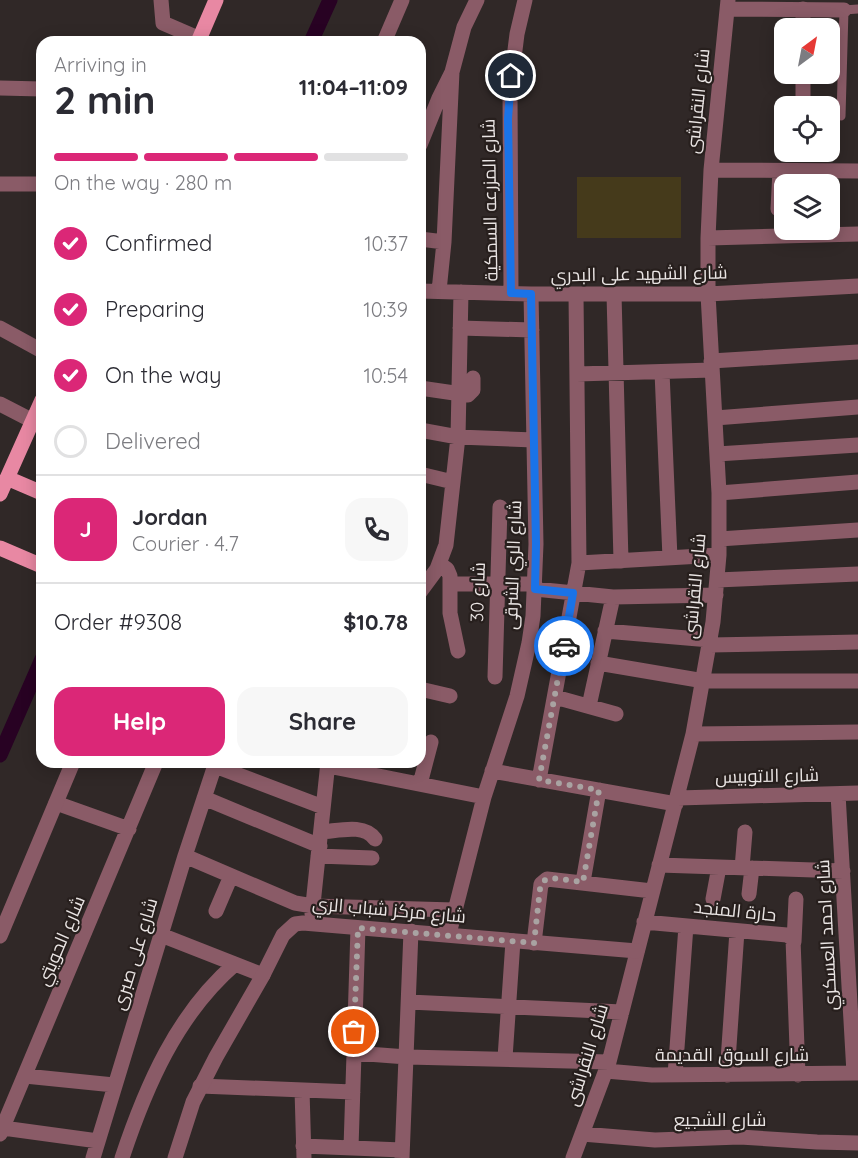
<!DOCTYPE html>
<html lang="en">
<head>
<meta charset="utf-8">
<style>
	:root { --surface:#fff; --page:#f7f7f7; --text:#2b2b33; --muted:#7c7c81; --line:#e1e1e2; --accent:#db2777 }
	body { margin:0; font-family:Quicksand,Cairo,sans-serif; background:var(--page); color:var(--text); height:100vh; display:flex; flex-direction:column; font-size:22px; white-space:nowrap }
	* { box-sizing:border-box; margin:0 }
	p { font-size:20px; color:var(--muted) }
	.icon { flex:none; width:33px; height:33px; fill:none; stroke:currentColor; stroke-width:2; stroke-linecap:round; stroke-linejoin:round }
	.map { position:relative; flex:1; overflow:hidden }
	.drawer { position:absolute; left:36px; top:36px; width:390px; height:732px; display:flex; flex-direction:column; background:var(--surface); border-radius:18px; box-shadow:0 3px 15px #0003 }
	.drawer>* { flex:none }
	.needle { width:39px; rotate:32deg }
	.tools { position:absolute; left:774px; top:18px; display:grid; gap:12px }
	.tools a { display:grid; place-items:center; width:66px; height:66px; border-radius:12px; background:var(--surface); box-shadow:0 3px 15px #0003; font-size:30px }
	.pin { position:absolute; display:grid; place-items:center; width:51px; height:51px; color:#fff; margin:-26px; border:3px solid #fff; border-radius:50%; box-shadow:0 2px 6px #0007 }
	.courier { position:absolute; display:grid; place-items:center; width:60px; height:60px; margin:-30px; border:4px solid #1a73e8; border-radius:50%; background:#fff; color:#222; box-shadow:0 2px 8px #0007 }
	.overview em { font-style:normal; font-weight:700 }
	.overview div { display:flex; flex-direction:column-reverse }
	.overview { display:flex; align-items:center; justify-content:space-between; height:102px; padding:0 18px }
	h1 { font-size:39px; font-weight:700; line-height:45px }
	.bar { display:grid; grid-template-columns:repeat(4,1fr); gap:9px 6px; align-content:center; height:72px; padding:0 18px }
	.bar i { height:8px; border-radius:4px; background:var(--line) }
	.bar .on { background:var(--accent) }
	.bar p { grid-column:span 4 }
	.line { display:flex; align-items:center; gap:15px; padding:0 18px; border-top:2px solid var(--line) }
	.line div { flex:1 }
	.round { display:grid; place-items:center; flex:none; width:63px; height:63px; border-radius:18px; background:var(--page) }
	ol { padding:0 18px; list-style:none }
	li { display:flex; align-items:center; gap:18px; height:66px }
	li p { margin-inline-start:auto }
	li .icon { padding:6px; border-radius:50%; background:var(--accent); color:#fff; stroke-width:4 }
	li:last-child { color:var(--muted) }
	li i { width:33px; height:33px; border:3px solid var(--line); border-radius:50% }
	.primary-button { display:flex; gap:12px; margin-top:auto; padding:12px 18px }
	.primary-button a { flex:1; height:69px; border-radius:18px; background:var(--accent); color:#fff; font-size:24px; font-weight:700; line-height:69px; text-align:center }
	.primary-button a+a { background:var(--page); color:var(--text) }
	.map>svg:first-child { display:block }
	.green { fill:#453a1b }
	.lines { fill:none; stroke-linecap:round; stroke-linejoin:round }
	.canal { stroke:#280223; stroke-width:15 }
	.service { stroke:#8a5b67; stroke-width:9 }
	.minor { stroke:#8a5b67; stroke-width:15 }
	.tertiary { stroke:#8a5b67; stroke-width:15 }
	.primary { stroke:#e888a3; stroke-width:15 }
	.done { stroke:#a9a3a2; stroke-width:6; stroke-dasharray:0 10.8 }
	.route { stroke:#1a73e8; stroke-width:8 }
	.labels { text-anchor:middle; stroke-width:4.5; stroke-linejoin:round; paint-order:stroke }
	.street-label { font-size:18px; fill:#eae5e4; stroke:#271f1d }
</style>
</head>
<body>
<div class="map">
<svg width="858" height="1158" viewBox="0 0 858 1158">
	<rect width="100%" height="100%" fill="#302827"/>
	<path class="green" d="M 577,177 L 681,177 L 681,238 L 577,238 Z"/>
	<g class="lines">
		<path class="canal" d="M 311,42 L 330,0
			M 0,755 L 42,659"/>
		<path class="service" d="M 841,116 L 844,10 L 858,9"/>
		<path class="minor" d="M 161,0 L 163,23 L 200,39
			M 727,9 L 844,10
			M 803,28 L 803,9
			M 0,88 L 42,89
			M 803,106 L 803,74
			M 420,145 L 439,98 L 452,72 L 464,27 L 477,0
			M 711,170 L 858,171
			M 0,184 L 42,184
			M 778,209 L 780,171
			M 708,238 L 858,234
			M 420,239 L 444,242
			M 420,291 L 531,294 L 708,294 L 858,286
			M 439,291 L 444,242 L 452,72
			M 511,293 L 510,90 L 517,34 L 525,0
			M 614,294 L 621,561
			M 0,328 L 42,351
			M 460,328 L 532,330
			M 711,361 L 858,352
			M 662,372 L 670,558
			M 577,374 L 712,370
			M 420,388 L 468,395 L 473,390 L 473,378
			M 0,404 L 33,421
			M 715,418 L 858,407
			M 420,430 L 458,437 L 534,440
			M 717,454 L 858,445
			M 424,475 L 453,482
			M 719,493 L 858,482
			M 719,539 L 858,530
			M 579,563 L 719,555
			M 440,564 L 447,569 L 450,576 L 450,613 L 458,651
			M 717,580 L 858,574
			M 451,584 L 535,584
			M 535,589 L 613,597 L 716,595
			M 420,592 L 437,569 L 446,545 L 458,437 L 461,292
			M 605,631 L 710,640
			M 710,645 L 858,642
			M 598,663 L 704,681 L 858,681
			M 495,677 L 500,507
			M 420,689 L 450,696
			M 555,697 L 616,714
			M 589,706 L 613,597
			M 693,734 L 858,732
			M 215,766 L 323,807
			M 328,766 L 484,797
			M 492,771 L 676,804
			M 539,780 L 579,563 L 576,295
			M 420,784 L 431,742
			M 838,794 L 854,1073
			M 204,798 L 320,846
			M 678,798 L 858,793
			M 56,803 L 129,829
			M 321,832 C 338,831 364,823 375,839
			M 185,856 L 295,903 L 313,906 L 454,910
			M 318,856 L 372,858
			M 659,865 L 843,871
			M 742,868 L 745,832
			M 583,882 L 599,790
			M 749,894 L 752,868
			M 713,899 L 719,867
			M 216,911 L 231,876
			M 312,914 L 328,762
			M 644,922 L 787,935 L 793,939 L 798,1075
			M 449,934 L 484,797 L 517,696 L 529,643 L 533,616 L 536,544 L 531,294
			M 161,935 L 263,975
			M 794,942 L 796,899
			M 534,943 L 541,884 L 547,879 L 652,891
			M 409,1002 L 622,1012
			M 354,1053 L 407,1057 L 609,1062
			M 505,1058 L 513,941
			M 606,1071 L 652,1075 L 858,1073
			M 675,1075 L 686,926
			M 727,1075 L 737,931
			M 25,1076 L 114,1085
			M 200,1086 L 353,1092
			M 302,1090 L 304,1158
			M 3,1128 L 98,1141
			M 0,1134 L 156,762
			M 582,1134 L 655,1140 L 740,1137 L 817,1142 L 858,1143
			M 303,1146 L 402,1150
			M 351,1148 L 358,928
			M 93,1158 L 185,856 L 216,762
			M 122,1158 C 146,1086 177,1014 235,964
			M 402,1158 L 411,931
			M 573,1158 L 609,1062 L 693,734 L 713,622 L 719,555 L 719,493 L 708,294 L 708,238 L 711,170 L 728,0"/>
		<path class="tertiary" d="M 384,42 L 402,0
			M 0,936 L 73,762
			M 175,1158 L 193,1102 L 216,1057 L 263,975 L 283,935 L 295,924 L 303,923 L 637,951"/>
		<path class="primary" d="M 198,42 L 216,0
			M 7,478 L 42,493
			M 0,494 L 42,400
			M 0,548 L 42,566"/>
	</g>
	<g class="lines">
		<path class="done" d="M 354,1032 L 358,928 L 534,943 L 540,889 L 543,881 L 551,878 L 583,882 L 599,790 L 539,780 L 564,646"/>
		<path class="route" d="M 511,76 L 508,119 L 511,293 L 531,294 L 536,544 L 535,589 L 573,593 L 564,646"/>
	</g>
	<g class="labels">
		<g class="street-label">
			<text transform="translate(698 101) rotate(-84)" y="6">شارع النقراشى</text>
			<text transform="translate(490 200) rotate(-91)" y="6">شارع المزرعه السمكية</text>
			<text transform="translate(639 274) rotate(-1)" y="6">شارع الشهيد على البدري</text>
			<text transform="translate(513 565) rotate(-88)" y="6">شارع الري الشرقى</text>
			<text transform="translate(695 586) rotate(-85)" y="6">شارع النقراشى</text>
			<text transform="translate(478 592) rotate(-88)" y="6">شارع 30</text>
			<text transform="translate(767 776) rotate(-1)" y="6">شارع الاتوبيس</text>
			<text transform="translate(389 910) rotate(5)" y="6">شارع مركز شباب الري</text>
			<text transform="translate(735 911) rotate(6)" y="6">حارة المنجد</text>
			<text transform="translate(827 935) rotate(-93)" y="6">شارع احمد العسكري</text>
			<text transform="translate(61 941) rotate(-67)" y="6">شارع الحويتي</text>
			<text transform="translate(135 954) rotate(-73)" y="6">شارع على صبرى</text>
			<text transform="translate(587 1055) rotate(-73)" y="6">شارع النقراشى</text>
			<text x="732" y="1061">شارع السوق القديمة</text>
			<text x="720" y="1126">شارع الشجيع</text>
		</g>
	</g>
</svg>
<div class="tools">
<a><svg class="needle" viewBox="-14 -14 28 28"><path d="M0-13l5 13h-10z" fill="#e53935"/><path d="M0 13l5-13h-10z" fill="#7c7c81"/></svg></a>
<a><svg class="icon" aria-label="locate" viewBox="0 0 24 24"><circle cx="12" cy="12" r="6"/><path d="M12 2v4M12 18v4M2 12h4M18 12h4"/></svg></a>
<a><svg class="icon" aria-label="layers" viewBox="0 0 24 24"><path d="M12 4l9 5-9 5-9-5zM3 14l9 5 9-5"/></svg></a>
</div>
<div class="pin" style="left:354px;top:1032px;background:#ea580c"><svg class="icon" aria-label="bag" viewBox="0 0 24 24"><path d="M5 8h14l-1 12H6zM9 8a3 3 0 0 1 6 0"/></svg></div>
<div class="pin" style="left:511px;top:76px;background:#1f2937"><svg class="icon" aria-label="home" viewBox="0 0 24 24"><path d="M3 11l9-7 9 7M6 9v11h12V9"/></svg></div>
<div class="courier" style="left:564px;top:646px"><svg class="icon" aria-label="car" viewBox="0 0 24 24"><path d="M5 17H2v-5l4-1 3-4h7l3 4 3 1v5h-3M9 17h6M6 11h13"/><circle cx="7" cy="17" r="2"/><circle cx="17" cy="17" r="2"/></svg></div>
<section class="drawer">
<div class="overview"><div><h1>2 min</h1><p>Arriving in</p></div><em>11:04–11:09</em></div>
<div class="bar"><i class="on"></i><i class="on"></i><i class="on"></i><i></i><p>On the way · 280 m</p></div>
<ol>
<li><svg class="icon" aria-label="check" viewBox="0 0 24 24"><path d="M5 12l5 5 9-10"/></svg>Confirmed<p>10:37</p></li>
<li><svg class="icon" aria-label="check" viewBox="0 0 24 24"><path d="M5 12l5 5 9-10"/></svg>Preparing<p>10:39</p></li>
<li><svg class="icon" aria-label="check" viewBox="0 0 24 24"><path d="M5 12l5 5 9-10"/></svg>On the way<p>10:54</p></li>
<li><i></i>Delivered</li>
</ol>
<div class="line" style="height:108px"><b class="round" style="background:var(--accent);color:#fff">J</b><div><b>Jordan</b><p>Courier · 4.7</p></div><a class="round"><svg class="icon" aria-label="phone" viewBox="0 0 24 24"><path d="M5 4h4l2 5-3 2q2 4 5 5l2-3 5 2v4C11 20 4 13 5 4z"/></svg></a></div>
<div class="line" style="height:78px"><div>Order #9308</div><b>$10.78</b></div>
<div class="primary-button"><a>Help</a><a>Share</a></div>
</section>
</div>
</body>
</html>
